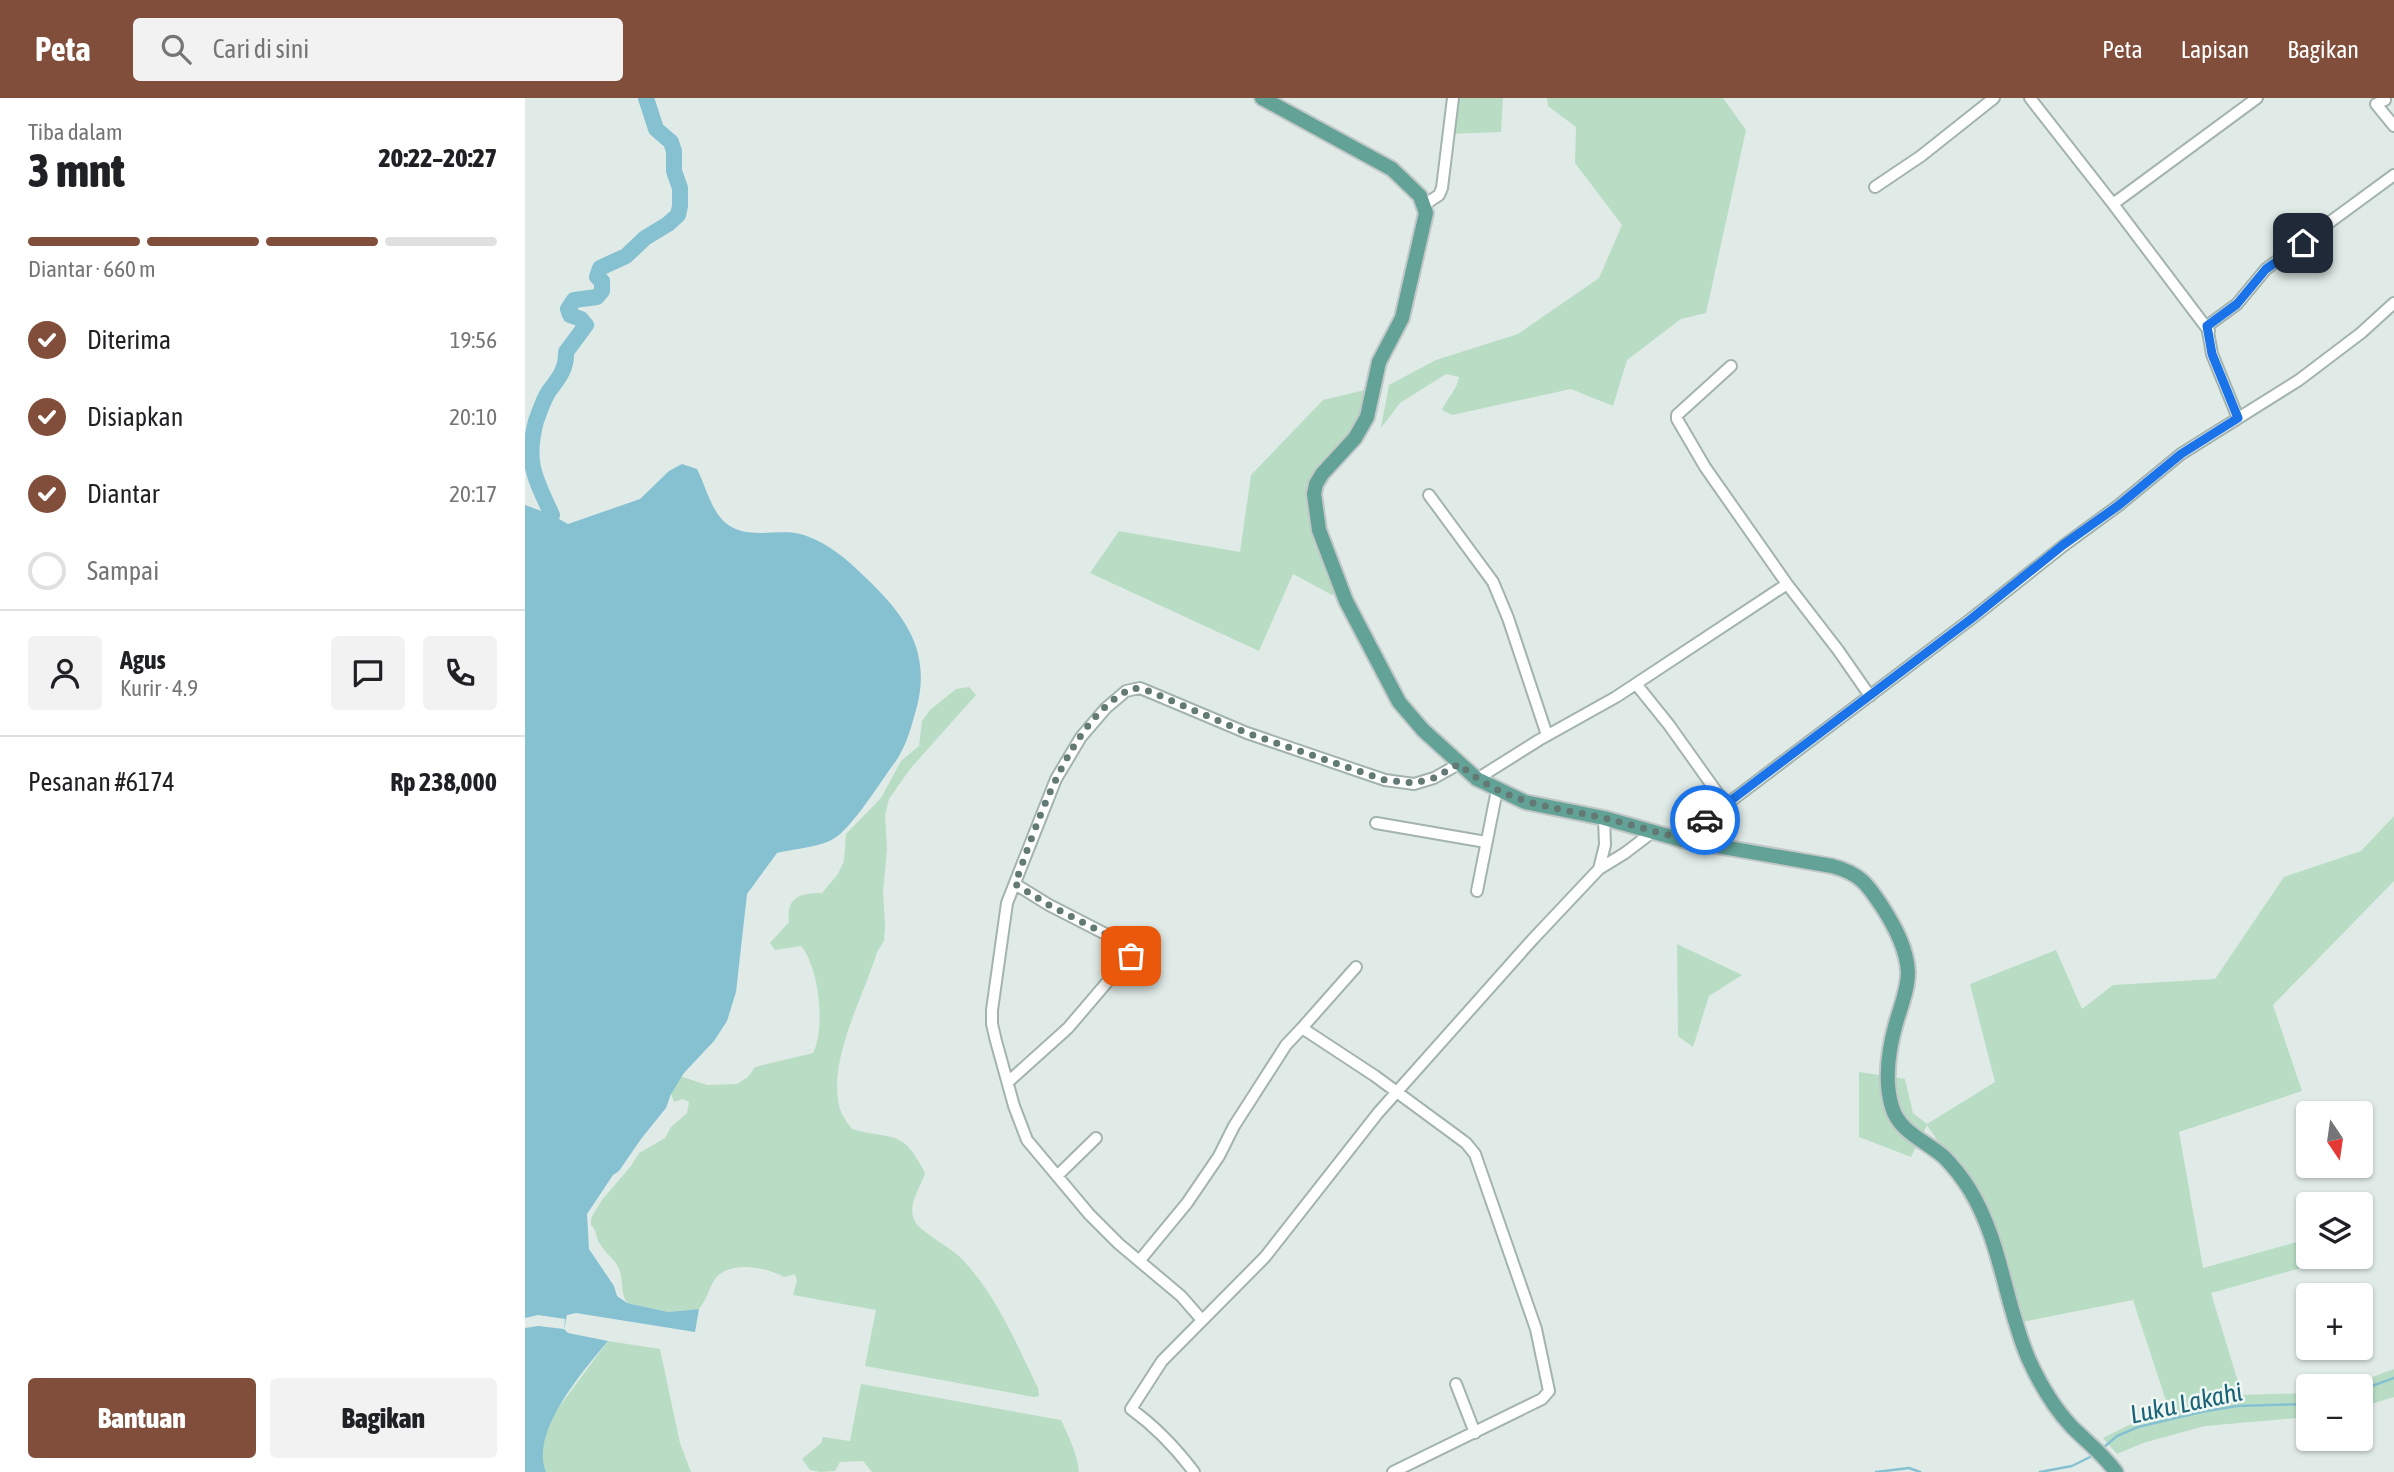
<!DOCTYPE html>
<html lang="id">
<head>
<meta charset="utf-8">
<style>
	:root { --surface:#fff; --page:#f2f2f2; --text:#202124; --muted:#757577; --line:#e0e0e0; --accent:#804e3a }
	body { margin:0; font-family:"Asap Condensed",sans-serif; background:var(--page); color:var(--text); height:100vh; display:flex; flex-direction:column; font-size:26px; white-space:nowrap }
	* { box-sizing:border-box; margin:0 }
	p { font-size:23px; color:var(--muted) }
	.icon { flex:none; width:38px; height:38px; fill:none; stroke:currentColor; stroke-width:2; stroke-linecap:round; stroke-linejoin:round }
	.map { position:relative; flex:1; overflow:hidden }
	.side { display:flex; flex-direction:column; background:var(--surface); width:525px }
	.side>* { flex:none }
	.needle { width:46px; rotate:167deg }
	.buttons { position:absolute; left:1771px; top:1003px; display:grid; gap:14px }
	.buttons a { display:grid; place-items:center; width:77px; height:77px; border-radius:7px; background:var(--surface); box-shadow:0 2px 5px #0004; font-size:35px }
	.pin { position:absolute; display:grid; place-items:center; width:60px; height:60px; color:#fff; margin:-30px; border-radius:14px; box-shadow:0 4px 10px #0006 }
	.courier { position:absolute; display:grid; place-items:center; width:70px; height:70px; margin:-35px; border:5px solid #1a73e8; border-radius:50%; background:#fff; color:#222; box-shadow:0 2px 9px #0007 }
	.overview em { font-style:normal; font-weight:800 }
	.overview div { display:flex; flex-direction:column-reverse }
	.overview { display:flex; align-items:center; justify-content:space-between; height:119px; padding:0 28px }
	h1 { font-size:46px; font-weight:800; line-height:52px }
	.bar { display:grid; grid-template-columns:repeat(4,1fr); gap:10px 7px; align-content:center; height:84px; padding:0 28px }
	.bar i { height:9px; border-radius:5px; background:var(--line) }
	.bar .active { background:var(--accent) }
	.bar p { grid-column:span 4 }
	.line { display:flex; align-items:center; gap:18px; padding:0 28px; border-top:2px solid var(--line) }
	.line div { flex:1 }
	.round { display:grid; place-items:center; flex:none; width:74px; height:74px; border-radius:7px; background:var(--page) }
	ol { padding:0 28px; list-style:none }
	li { display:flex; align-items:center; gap:21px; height:77px }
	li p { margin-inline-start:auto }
	li .icon { padding:7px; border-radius:50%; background:var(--accent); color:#fff; stroke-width:4 }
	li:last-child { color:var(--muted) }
	li i { width:38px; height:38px; border:4px solid var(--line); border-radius:50% }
	.action { display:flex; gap:14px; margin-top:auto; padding:14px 28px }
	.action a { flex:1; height:80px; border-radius:7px; background:var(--accent); color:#fff; font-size:28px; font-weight:800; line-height:80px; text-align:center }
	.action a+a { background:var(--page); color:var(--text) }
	header { display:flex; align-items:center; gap:42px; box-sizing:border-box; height:98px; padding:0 35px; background:var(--accent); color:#fff }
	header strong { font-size:33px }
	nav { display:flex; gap:38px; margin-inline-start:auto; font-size:24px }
	.search { width:490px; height:63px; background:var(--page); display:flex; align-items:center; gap:18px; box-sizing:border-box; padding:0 24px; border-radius:7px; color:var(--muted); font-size:26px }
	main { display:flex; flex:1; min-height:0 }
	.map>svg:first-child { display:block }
	.green { fill:#b8ddc4 }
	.water { fill:#86c1d2 }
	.pier { fill:#e0ebe7 }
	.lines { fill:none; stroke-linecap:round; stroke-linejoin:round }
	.stream { stroke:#86c1d2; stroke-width:2.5 }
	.river { stroke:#86c1d2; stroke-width:16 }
	.minor-casing { stroke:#a3b3ae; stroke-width:14 }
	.major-casing { stroke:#c1c8c7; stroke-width:18 }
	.minor { stroke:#fff; stroke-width:10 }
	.major { stroke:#63a296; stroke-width:14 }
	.done { stroke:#637974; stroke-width:7; stroke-dasharray:0 12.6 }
	.route { stroke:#1a73e8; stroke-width:9 }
	.labels { text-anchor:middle; stroke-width:5; stroke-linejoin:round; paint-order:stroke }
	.water-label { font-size:26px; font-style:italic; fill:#196278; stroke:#f0f8f4 }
</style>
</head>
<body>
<header>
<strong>Peta</strong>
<div class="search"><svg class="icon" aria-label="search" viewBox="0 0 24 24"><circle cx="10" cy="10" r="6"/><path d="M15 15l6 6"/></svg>Cari di sini</div>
<nav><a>Peta</a><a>Lapisan</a><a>Bagikan</a></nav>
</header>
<main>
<section class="side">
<div class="overview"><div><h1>3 mnt</h1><p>Tiba dalam</p></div><em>20:22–20:27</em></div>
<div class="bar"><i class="active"></i><i class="active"></i><i class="active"></i><i></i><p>Diantar · 660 m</p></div>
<ol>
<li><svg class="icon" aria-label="check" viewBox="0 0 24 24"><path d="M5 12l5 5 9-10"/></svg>Diterima<p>19:56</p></li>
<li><svg class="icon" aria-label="check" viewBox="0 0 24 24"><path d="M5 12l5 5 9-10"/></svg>Disiapkan<p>20:10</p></li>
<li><svg class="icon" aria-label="check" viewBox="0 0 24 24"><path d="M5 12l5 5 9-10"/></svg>Diantar<p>20:17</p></li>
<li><i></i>Sampai</li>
</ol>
<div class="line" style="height:126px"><a class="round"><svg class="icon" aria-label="person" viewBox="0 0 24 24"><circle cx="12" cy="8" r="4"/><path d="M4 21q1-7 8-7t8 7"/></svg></a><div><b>Agus</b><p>Kurir · 4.9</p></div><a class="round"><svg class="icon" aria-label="chat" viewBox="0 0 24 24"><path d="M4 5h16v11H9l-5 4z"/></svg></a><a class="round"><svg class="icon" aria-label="phone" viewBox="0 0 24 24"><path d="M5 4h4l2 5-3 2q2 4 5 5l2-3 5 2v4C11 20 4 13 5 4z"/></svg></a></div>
<div class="line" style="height:91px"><div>Pesanan #6174</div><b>Rp 238,000</b></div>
<div class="action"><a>Bantuan</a><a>Bagikan</a></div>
</section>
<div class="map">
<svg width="1869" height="1374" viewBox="0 0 1869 1374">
	<rect width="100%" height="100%" fill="#e0ebe7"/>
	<path class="green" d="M 928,0 L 978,0 L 976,34 L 922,36 Z
		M 1022,0 L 1198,0 L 1221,32 L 1181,215 L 1156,221 L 1102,262 L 1088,308 L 1046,291 L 927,317 L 917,312 C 922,300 932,292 934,279 L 921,276 L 875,305 L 856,330 L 864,287 L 911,262 L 993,236 L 1074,180 L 1097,127 L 1050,65 L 1051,29 L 1023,8 Z
		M 844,291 L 841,307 L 788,406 L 821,489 L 807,497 L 768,476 L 734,553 L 565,475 L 594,433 L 715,454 L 726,377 L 798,302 Z
		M 444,589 L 451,597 L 385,671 L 364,701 L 360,717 L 362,751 L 358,793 L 360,830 L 359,843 L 352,854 C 339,897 306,956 313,1002 C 314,1013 320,1022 327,1031 C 368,1043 377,1029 400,1075 C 396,1090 380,1108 391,1125 C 396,1134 428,1151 437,1161 C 472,1198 491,1245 513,1290 L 514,1298 L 509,1299 L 340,1268 L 351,1212 L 268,1197 L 272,1183 L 270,1176 L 259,1179 C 241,1169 204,1162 190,1181 C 184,1189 183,1200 174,1211 L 143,1214 L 102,1205 C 96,1195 98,1189 96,1178 C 94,1163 82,1158 75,1146 C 70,1139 73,1134 66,1127 L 66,1120 L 77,1102 L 106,1068 L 114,1055 L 140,1040 L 146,1029 L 162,1015 L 164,1004 L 158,1001 L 149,1004 L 142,984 L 152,977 L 182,987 L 212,986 L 223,979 L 230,969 L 288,955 C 301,930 294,869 276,848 L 250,852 L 245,845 L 264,824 C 261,799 275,795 297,795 L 313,776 L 319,763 L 321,736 L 356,700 L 376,663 L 394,648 L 397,623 L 405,612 L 431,591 Z
		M 1869,718 L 1869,783 L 1748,907 L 1777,993 L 1654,1034 L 1678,1170 L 1783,1141 L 1783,1158 L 1792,1159 L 1794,1165 L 1686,1195 L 1717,1297 L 1783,1295 L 1783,1319 L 1680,1328 L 1618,1345 L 1592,1356 L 1578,1340 L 1610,1324 L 1644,1312 L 1608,1202 L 1492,1225 L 1456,1102 L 1424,1060 L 1402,1027 L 1386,1059 L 1334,1039 L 1334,974 L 1380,981 L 1388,1015 L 1402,1026 L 1470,984 L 1445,886 L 1531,852 L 1557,911 L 1588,887 L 1690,881 L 1759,779 L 1836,753 Z
		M 1152,846 L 1217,877 L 1184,898 L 1168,949 L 1153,938 Z
		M 83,1243 L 135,1251 L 155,1345 L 166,1374 L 11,1374 L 13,1351 L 25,1321 Z
		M 1869,1271 L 1869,1299 L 1836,1309 L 1836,1288 L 1823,1288 Z
		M 336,1286 L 536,1322 C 544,1339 552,1355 554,1374 L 347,1374 L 338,1363 L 315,1364 L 310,1373 L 295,1374 L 285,1372 L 277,1361 L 296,1345 L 298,1339 L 325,1343 Z"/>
	<path class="water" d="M 157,366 L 172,371 C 181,388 186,414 202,426 C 224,443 255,429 279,437 C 303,445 323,462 340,479 C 383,520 409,557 389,619 C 385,634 380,649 371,663 C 357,681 327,731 308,741 C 295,749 268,751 252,755 L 222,796 L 211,894 L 202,923 L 189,943 L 159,975 L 146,996 L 141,1010 L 116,1041 L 94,1073 L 88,1077 L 62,1116 L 64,1151 L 89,1188 L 92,1198 L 102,1205 L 143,1214 L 174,1211 L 170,1234 L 51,1215 L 42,1217 L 39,1231 L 43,1235 L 83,1243 C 59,1272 4,1334 21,1374 L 0,1374 L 0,407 L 27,417 L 43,426 L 115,401 L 144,373 Z"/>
	<path class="pier" d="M 13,1217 L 40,1221 L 39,1231 L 13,1228 L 0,1230 L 0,1220 Z"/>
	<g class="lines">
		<path class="stream" d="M 1836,1292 L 1869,1280
			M 1578,1350 L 1592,1338 L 1613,1329 L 1676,1314 L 1712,1308 L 1783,1306
			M 1351,1374 L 1384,1370 L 1395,1374
			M 1515,1374 L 1547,1368 L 1571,1356"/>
		<path class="river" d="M 27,417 C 10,380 0,365 11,323 C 15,313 18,302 24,293 C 34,280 42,270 41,254 L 61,227 L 56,221 L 45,217 L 43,211 L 49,202 L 72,199 L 77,193 L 77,183 L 72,179 L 75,170 L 101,158 L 120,140 L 143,126 L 153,117 L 155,108 L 155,90 L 149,73 L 149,53 L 146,44 L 131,31 L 121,0"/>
		<defs>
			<path id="minor" d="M 1505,0 L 1588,106
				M 1859,0 L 1860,2 L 1851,6 L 1869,28
				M 1350,89 L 1396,58 L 1469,0
				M 899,107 L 914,97 L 917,90 L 928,0
				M 1684,233 L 1588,106 L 1732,0
				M 1206,268 L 1152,317 L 1152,321 L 1180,369 L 1262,486
				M 1713,320 L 1687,256 L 1682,228 L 1712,206 L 1741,171 L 1869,77
				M 904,397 L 968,484 L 983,520 L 1022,637
				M 1111,586 L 1144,627 L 1201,707
				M 952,681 L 1014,642 L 1091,599 L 1262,486 L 1313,552 L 1345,598
				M 851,725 L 961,744
				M 1157,742 L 1174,727 L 1446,521 L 1538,448 L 1594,407 L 1656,356 L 1774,282 L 1836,235 L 1869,205
				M 1074,771 L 1080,747 L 1079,720
				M 952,793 L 972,692
				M 777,930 L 831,869
				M 483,984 L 543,930 L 607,855 L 604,848 L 524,807 L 490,786
				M 532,1078 L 571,1040
				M 615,1162 L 662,1105 L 694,1058 L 709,1028 L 727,1000 L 761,947 L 777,930 L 850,978 L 941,1045 L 950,1056 L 1011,1231 L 1024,1293 L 1017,1301 L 868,1374
				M 677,1222 L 656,1198 L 594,1146 L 564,1116 L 502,1042 L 489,1008 L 471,943 L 467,926 L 467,912 L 482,805 L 531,681 L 556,639 L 581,610 L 601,593 L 615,590 L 722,635 L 860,682 L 889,686 L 909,680 L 934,666
				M 931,1286 L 950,1335
				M 669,1374 C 650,1349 631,1329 606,1311 L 637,1263 L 740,1159 L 853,1015 L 1008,841 L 1074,771 L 1100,755 L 1129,733"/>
			<path id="major" d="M 737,0 L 867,71 L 895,98 L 901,115 L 877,220 L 854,264 L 842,319 L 830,340 L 797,376 L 791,386 L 789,396 L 794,432 L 821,503 L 874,604 L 898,632 L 952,681 L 1000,704 L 1079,720 L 1157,742 L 1307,768 C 1335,775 1343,787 1358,810 C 1370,829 1382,851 1383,874 C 1383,891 1376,908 1371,925 C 1364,950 1359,983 1367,1009 C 1374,1034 1401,1043 1419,1059 C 1429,1069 1438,1081 1445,1092 C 1477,1145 1480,1207 1504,1262 C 1515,1286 1529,1310 1547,1329 C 1562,1344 1578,1356 1591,1374"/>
		</defs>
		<use href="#minor" class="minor-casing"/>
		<use href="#major" class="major-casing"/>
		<use href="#minor" class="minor"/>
		<use href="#major" class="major"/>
	</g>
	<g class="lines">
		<path class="done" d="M 606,858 L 607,855 L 604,848 L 524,807 L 490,786 C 512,726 545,618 608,590 L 624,593 L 722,635 L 860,682 L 889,685 L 909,680 L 934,666 C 980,706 1023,708 1079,720 C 1105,726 1131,734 1157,741 L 1180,722"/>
		<path class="route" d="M 1180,722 L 1446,521 L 1538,447 L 1594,407 L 1656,356 L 1713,320 L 1687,256 L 1682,228 L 1712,206 L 1741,171 L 1778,145"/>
	</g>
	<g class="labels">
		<g class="water-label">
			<text transform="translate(1661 1305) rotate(-12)" y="9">Luku Lakahi</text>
		</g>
	</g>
</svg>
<div class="buttons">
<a><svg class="needle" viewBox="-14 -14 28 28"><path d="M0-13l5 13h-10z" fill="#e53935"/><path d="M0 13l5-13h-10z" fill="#757577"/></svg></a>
<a><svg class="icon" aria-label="layers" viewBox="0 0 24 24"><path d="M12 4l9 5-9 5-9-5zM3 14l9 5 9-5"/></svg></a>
<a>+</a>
<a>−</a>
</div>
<div class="pin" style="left:606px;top:858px;background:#ea580c"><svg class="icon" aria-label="bag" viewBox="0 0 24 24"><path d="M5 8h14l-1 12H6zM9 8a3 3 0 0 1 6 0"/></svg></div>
<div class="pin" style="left:1778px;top:145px;background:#1f2937"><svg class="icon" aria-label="home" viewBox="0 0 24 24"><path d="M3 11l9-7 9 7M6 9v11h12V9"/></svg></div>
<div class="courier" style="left:1180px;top:722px"><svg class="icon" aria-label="car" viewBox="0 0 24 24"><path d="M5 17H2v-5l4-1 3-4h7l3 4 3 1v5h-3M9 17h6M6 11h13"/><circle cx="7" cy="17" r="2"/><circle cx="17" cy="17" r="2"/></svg></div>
</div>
</main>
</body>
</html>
